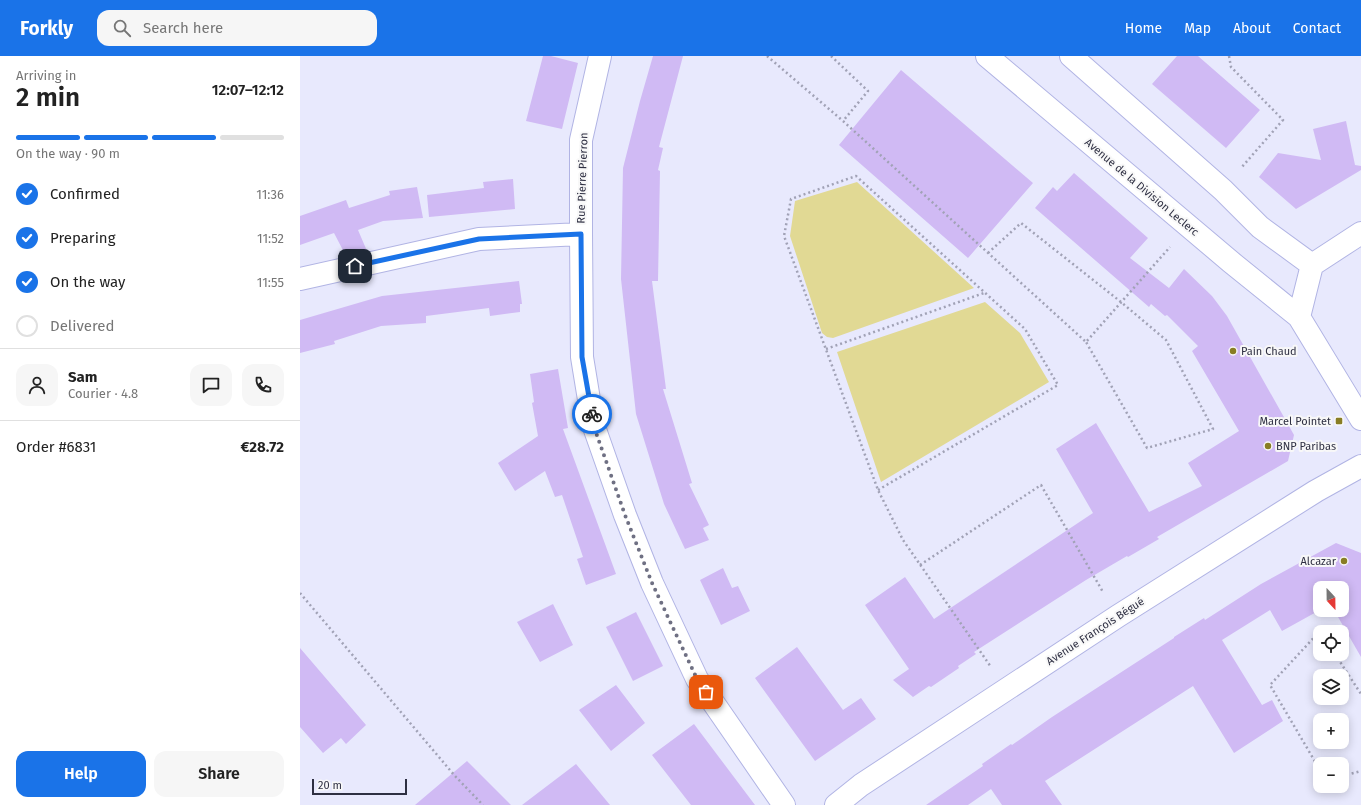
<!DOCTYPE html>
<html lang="en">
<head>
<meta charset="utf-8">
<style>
	:root { --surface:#fff; --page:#f6f6f6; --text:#222; --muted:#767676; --line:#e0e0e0; --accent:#1a73e8 }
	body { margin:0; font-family:"Fira Sans",sans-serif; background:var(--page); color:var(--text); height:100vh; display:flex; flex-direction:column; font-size:15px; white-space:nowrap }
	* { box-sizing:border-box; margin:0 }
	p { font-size:13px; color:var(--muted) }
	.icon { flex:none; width:22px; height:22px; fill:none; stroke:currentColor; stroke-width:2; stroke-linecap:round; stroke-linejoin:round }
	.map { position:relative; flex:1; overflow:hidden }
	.panel { display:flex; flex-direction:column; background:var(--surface); width:300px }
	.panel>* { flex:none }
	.needle { width:26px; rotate:158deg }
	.fabs { position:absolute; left:1013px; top:525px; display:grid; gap:8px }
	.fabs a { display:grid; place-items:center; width:36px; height:36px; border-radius:8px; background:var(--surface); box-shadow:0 2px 10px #0003; font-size:20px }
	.scale { position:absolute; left:12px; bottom:10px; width:95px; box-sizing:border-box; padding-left:4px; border:2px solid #2e2f42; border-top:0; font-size:11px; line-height:14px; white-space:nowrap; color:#2e2f42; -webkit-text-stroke:3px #f8f8f8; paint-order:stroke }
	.pin { position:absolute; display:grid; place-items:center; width:34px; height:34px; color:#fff; margin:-17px; border-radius:8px; box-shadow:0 2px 6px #0006 }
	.courier { position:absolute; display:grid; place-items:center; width:40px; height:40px; margin:-20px; border:3px solid #1a73e8; border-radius:50%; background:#fff; color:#222; box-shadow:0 1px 5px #0007 }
	.headline em { font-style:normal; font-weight:600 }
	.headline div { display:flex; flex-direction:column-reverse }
	.headline { display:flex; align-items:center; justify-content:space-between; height:68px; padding:0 16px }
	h1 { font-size:26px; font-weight:600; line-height:30px }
	.bar { display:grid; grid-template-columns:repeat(4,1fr); gap:6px 4px; align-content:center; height:48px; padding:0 16px }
	.bar i { height:5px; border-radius:3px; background:var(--line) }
	.bar .selected { background:var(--accent) }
	.bar p { grid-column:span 4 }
	.line { display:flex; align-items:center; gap:10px; padding:0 16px; border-top:1px solid var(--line) }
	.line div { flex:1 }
	.round { display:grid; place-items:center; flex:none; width:42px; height:42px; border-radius:12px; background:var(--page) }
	ol { padding:0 16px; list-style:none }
	li { display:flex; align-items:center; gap:12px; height:44px }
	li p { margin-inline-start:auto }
	li .icon { padding:4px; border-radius:50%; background:var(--accent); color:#fff; stroke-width:4 }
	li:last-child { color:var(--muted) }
	li i { width:22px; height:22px; border:2px solid var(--line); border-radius:50% }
	.primary-button { display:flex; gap:8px; margin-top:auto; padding:8px 16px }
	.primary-button a { flex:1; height:46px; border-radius:12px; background:var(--accent); color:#fff; font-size:16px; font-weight:600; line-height:46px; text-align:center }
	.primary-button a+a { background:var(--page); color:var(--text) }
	header { display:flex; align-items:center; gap:24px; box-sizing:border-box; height:56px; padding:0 20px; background:var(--accent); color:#fff }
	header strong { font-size:19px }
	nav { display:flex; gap:22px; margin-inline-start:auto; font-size:14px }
	.search { width:280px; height:36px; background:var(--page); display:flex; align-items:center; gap:10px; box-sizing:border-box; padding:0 14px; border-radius:12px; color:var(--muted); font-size:15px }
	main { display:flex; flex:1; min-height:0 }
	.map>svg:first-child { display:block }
	.green { fill:#e1d994 }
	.building { fill:#d0baf4 }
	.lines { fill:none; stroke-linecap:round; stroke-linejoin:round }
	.minor-casing { stroke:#b1b4e4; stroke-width:24 }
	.path { stroke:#a1a2b6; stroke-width:2.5; stroke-dasharray:2 3; stroke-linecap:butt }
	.minor { stroke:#fff; stroke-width:22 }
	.done { stroke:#6f7083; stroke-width:4; stroke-dasharray:0 7.2 }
	.route { stroke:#1a73e8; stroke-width:5 }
	.poi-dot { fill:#887d24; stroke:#f8f8f8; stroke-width:1.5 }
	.labels { text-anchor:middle; stroke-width:4; stroke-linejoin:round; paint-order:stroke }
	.street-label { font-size:11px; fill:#2e2f42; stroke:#f8f8f8 }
	.poi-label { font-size:11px; fill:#2e2f42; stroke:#f8f8f8; text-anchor:start }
</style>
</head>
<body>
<header>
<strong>Forkly</strong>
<div class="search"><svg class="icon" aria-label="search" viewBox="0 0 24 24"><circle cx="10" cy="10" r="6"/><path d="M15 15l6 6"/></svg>Search here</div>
<nav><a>Home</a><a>Map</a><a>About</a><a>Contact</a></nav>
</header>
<main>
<section class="panel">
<div class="headline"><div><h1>2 min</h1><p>Arriving in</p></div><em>12:07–12:12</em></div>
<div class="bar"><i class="selected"></i><i class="selected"></i><i class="selected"></i><i></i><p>On the way · 90 m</p></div>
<ol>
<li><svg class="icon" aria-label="check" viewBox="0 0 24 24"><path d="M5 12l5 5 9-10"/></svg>Confirmed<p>11:36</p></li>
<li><svg class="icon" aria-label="check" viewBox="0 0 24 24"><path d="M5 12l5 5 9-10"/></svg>Preparing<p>11:52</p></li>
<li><svg class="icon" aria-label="check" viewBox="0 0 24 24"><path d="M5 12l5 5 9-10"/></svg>On the way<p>11:55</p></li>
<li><i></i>Delivered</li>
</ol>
<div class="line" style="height:72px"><a class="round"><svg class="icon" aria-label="person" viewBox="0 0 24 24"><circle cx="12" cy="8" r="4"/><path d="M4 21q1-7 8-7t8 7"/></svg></a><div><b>Sam</b><p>Courier · 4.8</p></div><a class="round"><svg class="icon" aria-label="chat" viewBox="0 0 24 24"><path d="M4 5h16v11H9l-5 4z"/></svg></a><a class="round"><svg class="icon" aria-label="phone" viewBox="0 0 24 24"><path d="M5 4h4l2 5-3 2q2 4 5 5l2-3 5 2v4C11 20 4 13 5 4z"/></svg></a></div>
<div class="line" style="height:52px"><div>Order #6831</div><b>€28.72</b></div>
<div class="primary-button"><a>Help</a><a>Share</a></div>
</section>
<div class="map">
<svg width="1061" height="749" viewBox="0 0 1061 749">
	<rect width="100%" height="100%" fill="#e8e9fd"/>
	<path class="green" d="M 557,126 L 674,232 L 533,282 L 527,281 L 522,277 L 490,180 L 495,145 Z
		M 685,246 L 720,277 L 749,326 L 581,426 L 537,296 Z"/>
	<path class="building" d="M 243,0 L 251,0 L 278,7 L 262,73 L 226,65 Z
		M 353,0 L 383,0 L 359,91 L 363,92 L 358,114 L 360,115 L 358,225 L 352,225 L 366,333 L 363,333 L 392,427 L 389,428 L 409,469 L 403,472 L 409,484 L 385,493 L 364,448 L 336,358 L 321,223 L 323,112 L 340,45 Z
		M 877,0 L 898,0 L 960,54 L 926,92 L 852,28 Z
		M 601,14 L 733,127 L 668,202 L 539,89 Z
		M 1046,65 L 1055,109 L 1061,110 L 1061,114 L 996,153 L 959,121 L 978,97 L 1021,104 L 1013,73 Z
		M 774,117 L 848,182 L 830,202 L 869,232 L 884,213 L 912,240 L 927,260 L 994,379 L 988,405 L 857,481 L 859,483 L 828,501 L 827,500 L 786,524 L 674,596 L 676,598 L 658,610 L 659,612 L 631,631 L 629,630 L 613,641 L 593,624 L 609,613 L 565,549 L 605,521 L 634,563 L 793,457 L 756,393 L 796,367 L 849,456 L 902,430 L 888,407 L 939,375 L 892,295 L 898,290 L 867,259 L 865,260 L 851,248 L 849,251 L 735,152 L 753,131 L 757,135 Z
		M 213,123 L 215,153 L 129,161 L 127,139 L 184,132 L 183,126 Z
		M 117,131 L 123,162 L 83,165 L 58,174 L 67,195 L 46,200 L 34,177 L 0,189 L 0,160 L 46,144 L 49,152 L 90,139 L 89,135 Z
		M 219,225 L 222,248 L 220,248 L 220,256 L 190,260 L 189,252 L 126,260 L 126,267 L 81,270 L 34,285 L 35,288 L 0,297 L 0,264 L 82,240 Z
		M 258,313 L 268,372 L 263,373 L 316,518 L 286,529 L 277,503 L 283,501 L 262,439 L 255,441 L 245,415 L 215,435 L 198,407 L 238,380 L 232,347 L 234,346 L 230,318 Z
		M 1036,487 L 1061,497 L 1061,601 L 1034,554 L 1042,554 L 1042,532 L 1020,532 L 1020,554 L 982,575 L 970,554 L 922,584 L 962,649 L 972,644 L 983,665 L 934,697 L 893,630 L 745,725 L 762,749 L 702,749 L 691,733 L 668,749 L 626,749 L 683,710 L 682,708 L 711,688 L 712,689 L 752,661 L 874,582 L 874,581 L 904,562 L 905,564 L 961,528 Z
		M 423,512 L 432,532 L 438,530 L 450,555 L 421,569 L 400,524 Z
		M 253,548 L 273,589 L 240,606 L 217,566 Z
		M 336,556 L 363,610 L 333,625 L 306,571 Z
		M 497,591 L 543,654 L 561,642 L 576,663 L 515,705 L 455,622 Z
		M 0,592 L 66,669 L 46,688 L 41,682 L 23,697 L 0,671 Z
		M 316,629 L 345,667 L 311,695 L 279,654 Z
		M 394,668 L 455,749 L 391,749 L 352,699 Z
		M 167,705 L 211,749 L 115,749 Z
		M 276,708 L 310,749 L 222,749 Z"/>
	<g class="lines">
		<defs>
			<path id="minor" d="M 300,0 L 281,84 L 281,178 L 282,301 L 293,368 L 325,459 L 352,527 L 397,623 L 484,749
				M 687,0 L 931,206 L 999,261
				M 771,0 L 923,134 L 960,171 L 1012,209
				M 1012,209 L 999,261 L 1061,363
				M 1012,209 L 1061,177
				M 0,223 L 179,183 L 281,178
				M 536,749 L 561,729 L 818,560 L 1016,435 L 1061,410"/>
		</defs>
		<use href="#minor" class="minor-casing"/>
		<path class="path" d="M 467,0 L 543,65 L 786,286 L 870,191
			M 531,0 L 568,35 L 543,65
			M 929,0 L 931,11 L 983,64 L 941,112
			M 688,197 L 721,167 L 821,246 L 866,284 L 913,373 L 847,392 L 786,286
			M 526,293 L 684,237
			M 578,434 L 758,329 L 725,273 L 556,120 L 491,143 L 484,180 L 578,434 L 603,484 L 691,611
			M 620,509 L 741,429 L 803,536
			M 0,537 L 155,720 L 183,749
			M 1035,598 L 1061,638
			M 1020,714 L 970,629 L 1020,575 L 1021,576
			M 1042,720 L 1061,715"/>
		<use href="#minor" class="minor"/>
	</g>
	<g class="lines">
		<path class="done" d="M 292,358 L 293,368 L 325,459 L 352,527 L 397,623 L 406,636"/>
		<path class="route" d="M 55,210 L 179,183 L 281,178 L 282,301 L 292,358"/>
	</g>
	<g class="poi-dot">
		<circle cx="933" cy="295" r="4"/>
		<rect x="1035" y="361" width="8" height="8" rx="2"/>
		<circle cx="968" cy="390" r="4"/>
		<circle cx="1044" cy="505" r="4"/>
	</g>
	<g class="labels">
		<g class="street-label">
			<text transform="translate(282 122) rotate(-88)" y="4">Rue Pierre Pierron</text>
			<text transform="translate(842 131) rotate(40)" y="4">Avenue de la Division Leclerc</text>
			<text transform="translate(795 575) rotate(-33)" y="4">Avenue François Bégué</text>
		</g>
		<g class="poi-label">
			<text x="941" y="299">Pain Chaud</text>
			<text x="1031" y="369" text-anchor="end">Marcel Pointet</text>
			<text x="976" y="394">BNP Paribas</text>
			<text x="1036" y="509" text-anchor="end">Alcazar</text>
		</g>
	</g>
</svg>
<div class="fabs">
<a><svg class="needle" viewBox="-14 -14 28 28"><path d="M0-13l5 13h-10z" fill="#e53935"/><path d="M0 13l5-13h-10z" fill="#767676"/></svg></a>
<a><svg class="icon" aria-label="locate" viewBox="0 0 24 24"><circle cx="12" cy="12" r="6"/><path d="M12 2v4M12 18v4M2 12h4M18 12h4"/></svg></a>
<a><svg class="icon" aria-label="layers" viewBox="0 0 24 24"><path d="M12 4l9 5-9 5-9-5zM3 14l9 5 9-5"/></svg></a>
<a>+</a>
<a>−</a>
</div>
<div class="scale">20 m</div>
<div class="pin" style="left:406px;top:636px;background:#ea580c"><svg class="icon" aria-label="bag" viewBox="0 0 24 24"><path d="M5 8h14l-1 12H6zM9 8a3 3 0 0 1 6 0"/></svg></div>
<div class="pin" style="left:55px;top:210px;background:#1f2937"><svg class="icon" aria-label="home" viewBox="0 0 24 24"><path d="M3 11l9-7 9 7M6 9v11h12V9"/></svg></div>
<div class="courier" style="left:292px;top:358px"><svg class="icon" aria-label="bike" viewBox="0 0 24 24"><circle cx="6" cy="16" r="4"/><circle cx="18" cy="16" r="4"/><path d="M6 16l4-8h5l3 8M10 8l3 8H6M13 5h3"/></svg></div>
</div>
</main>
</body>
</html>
